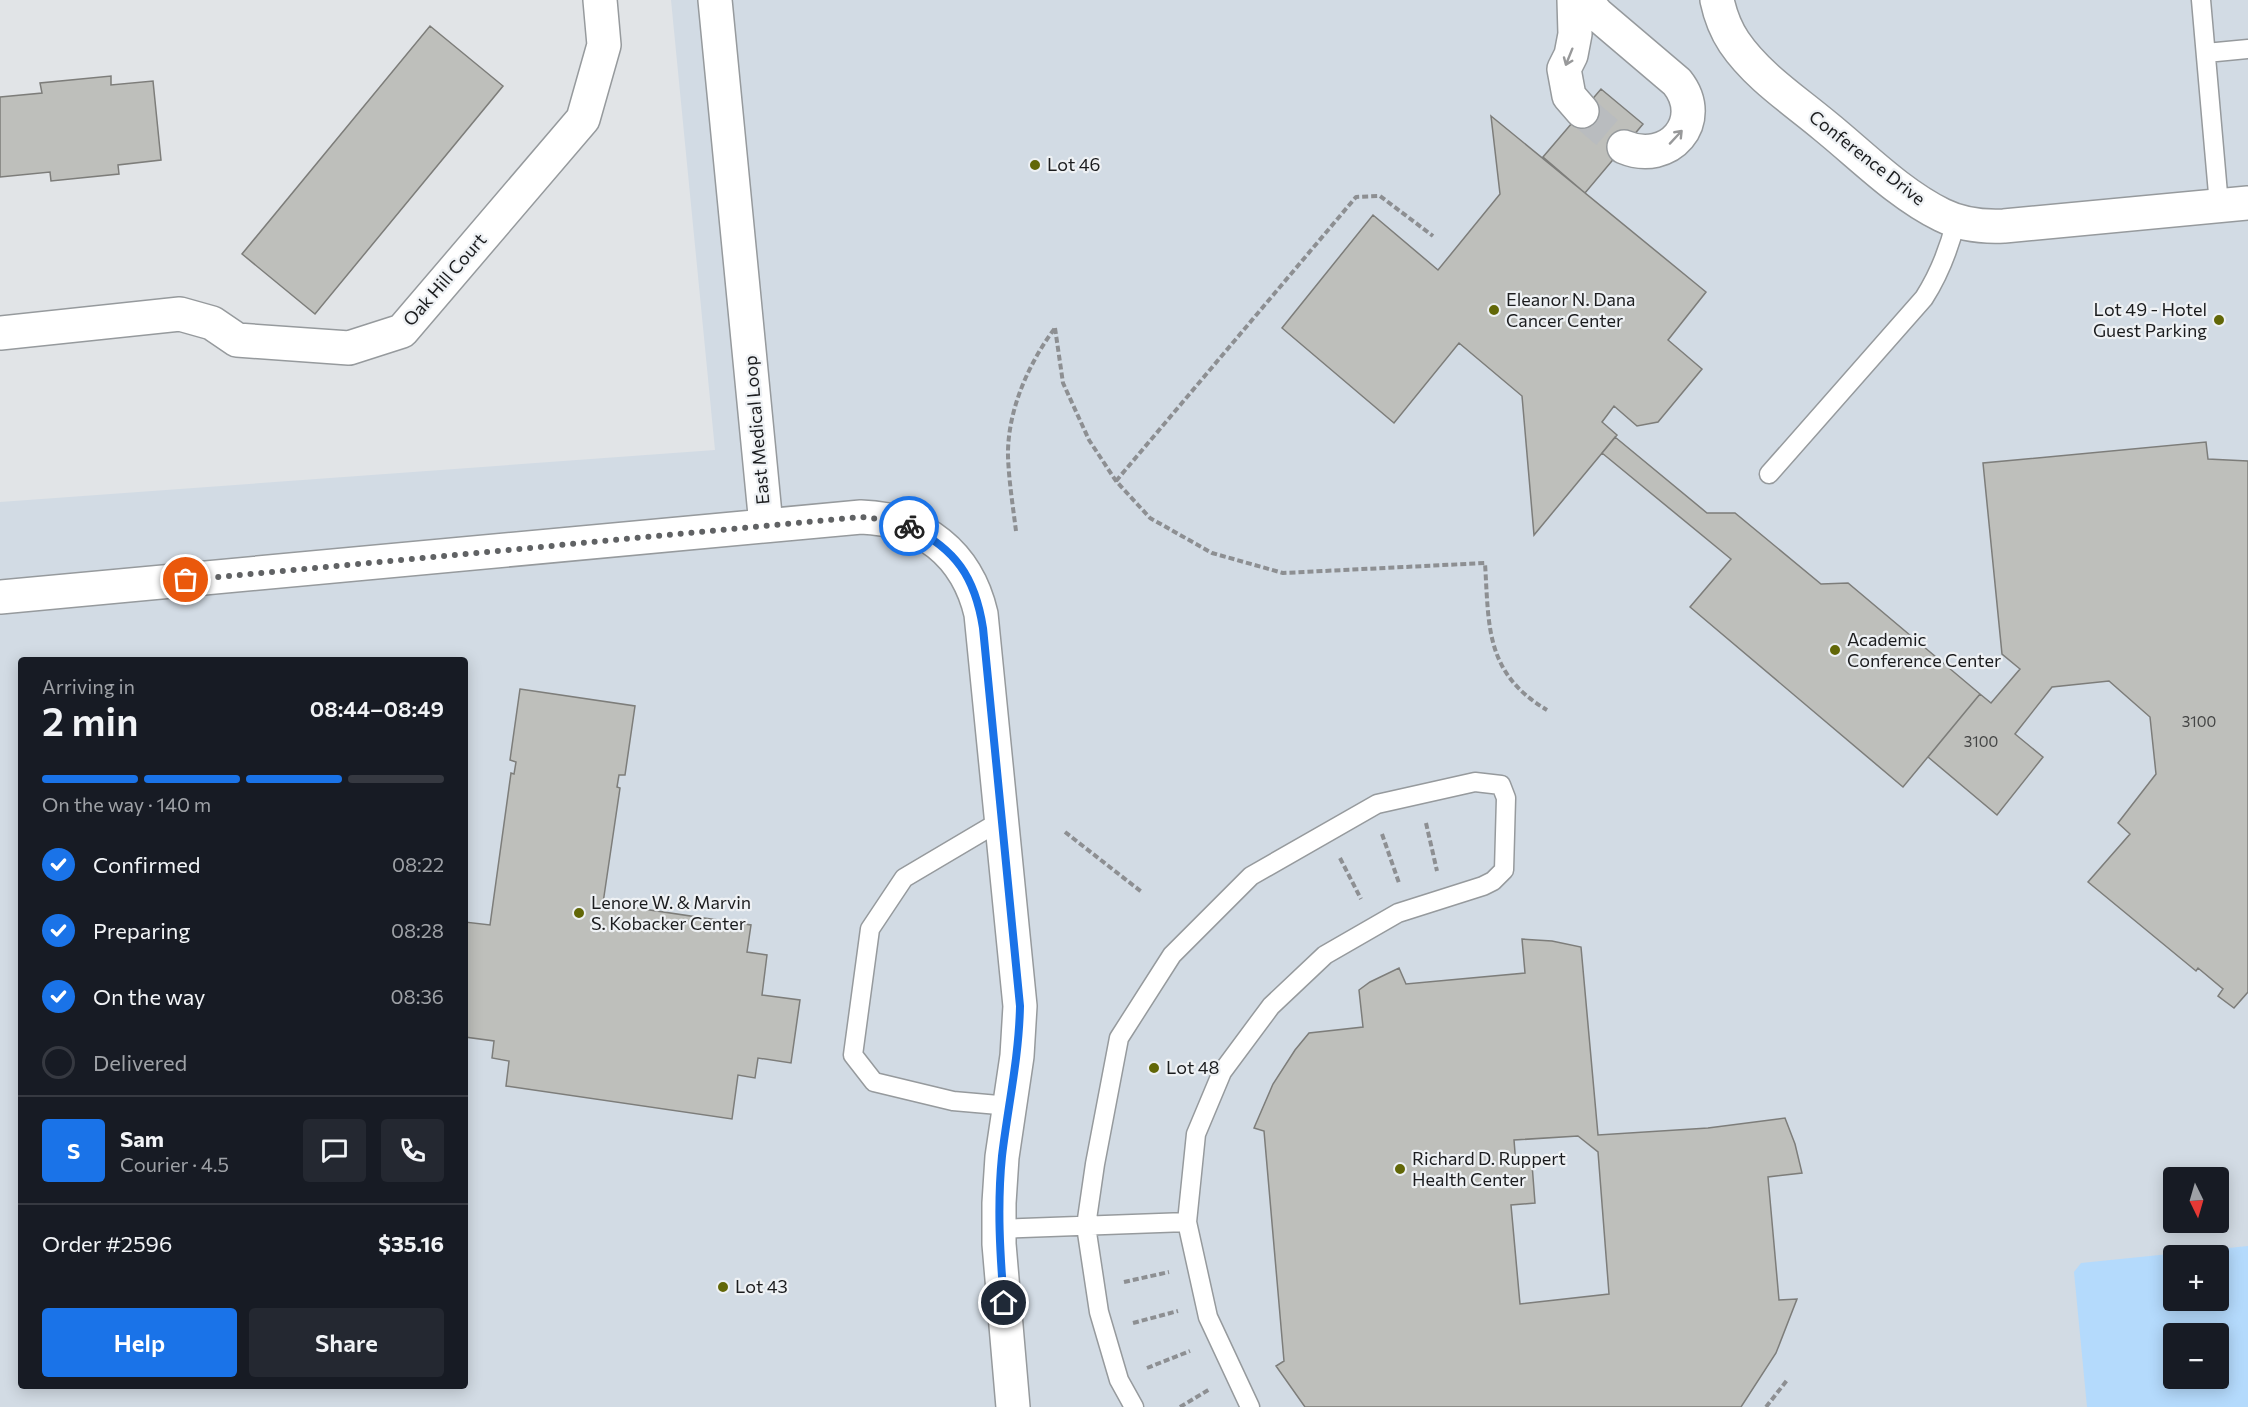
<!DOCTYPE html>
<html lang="en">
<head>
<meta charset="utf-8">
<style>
	:root { --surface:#171b24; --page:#242831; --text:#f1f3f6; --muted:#9ea1a6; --line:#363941; --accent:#1a73e8 }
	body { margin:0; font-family:Commissioner,sans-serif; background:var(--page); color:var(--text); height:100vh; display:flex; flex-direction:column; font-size:22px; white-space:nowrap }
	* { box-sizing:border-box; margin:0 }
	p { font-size:20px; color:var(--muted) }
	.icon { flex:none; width:33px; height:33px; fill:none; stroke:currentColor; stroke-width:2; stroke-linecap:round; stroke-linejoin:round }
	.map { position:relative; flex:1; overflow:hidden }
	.panel { position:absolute; left:18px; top:657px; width:450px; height:732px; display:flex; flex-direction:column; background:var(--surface); border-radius:6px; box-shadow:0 3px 15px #0003 }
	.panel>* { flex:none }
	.needle { width:39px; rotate:175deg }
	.tools { position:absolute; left:2163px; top:1167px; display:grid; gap:12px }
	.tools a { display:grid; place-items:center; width:66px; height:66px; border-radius:6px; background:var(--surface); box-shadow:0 3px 15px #0003; font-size:30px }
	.pin { position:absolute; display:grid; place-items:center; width:51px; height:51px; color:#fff; margin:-26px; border:3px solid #fff; border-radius:50%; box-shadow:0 2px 6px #0007 }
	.courier { position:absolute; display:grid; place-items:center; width:60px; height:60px; margin:-30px; border:4px solid #1a73e8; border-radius:50%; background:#fff; color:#222; box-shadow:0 2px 8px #0007 }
	.summary em { font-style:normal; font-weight:600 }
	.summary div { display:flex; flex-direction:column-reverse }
	.summary { display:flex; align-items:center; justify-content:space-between; height:102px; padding:0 24px }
	h1 { font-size:39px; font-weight:600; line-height:45px }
	.bar { display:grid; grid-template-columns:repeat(4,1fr); gap:9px 6px; align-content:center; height:72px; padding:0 24px }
	.bar i { height:8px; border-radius:4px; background:var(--line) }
	.bar .on { background:var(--accent) }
	.bar p { grid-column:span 4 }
	.line { display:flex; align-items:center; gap:15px; padding:0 24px; border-top:2px solid var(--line) }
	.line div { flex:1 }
	.round { display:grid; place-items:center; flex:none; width:63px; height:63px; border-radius:6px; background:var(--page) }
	ol { padding:0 24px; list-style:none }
	li { display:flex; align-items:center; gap:18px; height:66px }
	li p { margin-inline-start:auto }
	li .icon { padding:6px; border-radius:50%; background:var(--accent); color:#fff; stroke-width:4 }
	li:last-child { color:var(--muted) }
	li i { width:33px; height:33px; border:3px solid var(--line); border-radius:50% }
	.action { display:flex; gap:12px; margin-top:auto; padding:12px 24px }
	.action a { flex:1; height:69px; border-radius:6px; background:var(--accent); color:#fff; font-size:24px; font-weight:600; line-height:69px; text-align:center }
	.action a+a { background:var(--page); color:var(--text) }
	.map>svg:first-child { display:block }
	.built { fill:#d2dbe4; fill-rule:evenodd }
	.green { fill:#b4dafc; fill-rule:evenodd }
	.building { fill:#bebfbb; stroke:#7d7d7a; stroke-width:1.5; fill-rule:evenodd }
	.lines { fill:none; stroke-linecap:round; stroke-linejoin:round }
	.minor-tunnel { stroke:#b9bcbf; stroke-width:33; stroke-dasharray:33 16; stroke-linecap:butt }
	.service-casing { stroke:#969a9d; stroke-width:21 }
	.minor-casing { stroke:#969a9d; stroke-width:36 }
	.path { stroke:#8d8f92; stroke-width:4; stroke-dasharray:6 3; stroke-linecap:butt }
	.service { stroke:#fff; stroke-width:18 }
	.minor { stroke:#fff; stroke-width:33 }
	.oneway { stroke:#98999a }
	.done { stroke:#606264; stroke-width:6; stroke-dasharray:0 10.8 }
	.route { stroke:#1a73e8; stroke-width:8 }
	.poi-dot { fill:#626707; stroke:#eef1f4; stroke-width:2 }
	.labels { text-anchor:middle; stroke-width:4.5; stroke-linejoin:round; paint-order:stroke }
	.number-label { font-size:15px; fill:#444545 }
	.street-label { font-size:18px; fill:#1b1c1e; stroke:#eef1f4 }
	.poi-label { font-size:18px; fill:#1b1c1e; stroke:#eef1f4; text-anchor:start }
</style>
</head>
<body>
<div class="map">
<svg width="2248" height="1407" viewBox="0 0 2248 1407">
	<rect width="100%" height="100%" fill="#e1e4e7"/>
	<path class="built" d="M 671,0 L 2248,0 L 2248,1407 L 0,1407 L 0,502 L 715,450 ZM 21,660 L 465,660 L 465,1386 L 21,1386 ZM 2174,1178 L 2218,1178 L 2218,1222 L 2174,1222 ZM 2174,1256 L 2218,1256 L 2218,1300 L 2174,1300 ZM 2174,1334 L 2218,1334 L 2218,1378 L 2174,1378 Z"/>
	<path class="green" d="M 2248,1246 L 2248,1407 L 2087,1407 L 2074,1272 L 2081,1263 ZM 2174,1256 L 2218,1256 L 2218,1300 L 2174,1300 ZM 2174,1334 L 2218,1334 L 2218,1378 L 2174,1378 Z"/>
	<path class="building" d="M 430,26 L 503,86 L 315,314 L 242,254 Z
		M 111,76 L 111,85 L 153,81 L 161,160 L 118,165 L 119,174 L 51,181 L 50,172 L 0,177 L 0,97 L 42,93 L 40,83 Z
		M 1601,89 L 1643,124 L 1585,193 L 1543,157 Z
		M 1491,116 L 1706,292 L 1668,340 L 1702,369 L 1658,422 L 1637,426 L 1614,406 L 1602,422 L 1617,435 L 1534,535 L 1522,396 L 1459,343 L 1394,423 L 1282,328 L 1373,215 L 1438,270 L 1500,194 Z
		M 1615,437 L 1707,513 L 1735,513 L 1821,584 L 1848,583 L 1980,694 L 1903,787 L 1690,607 L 1731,559 L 1602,453 Z
		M 2206,442 L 2208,459 L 2248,461 L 2248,992 L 2234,1008 L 2218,996 L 2223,989 L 2198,968 L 2196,971 L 2088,882 L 2130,834 L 2118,823 L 2156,774 L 2150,717 L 2109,681 L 2052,687 L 2015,734 L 2043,757 L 1997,815 L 1928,757 L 1980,694 L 1991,703 L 2020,669 L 2002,654 L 1983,463 Z
		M 520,689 L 635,706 L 625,775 L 619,775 L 617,787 L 620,788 L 603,903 L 751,925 L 747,952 L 767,955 L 762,995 L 800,1000 L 791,1063 L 758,1058 L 755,1078 L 738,1075 L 732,1119 L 506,1086 L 509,1061 L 492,1058 L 494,1041 L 465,1037 L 465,922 L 490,925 L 511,773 L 514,774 L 516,762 L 510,760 Z
		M 1522,939 L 1552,941 L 1581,947 L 1598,1135 L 1708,1128 L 1785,1118 L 1795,1144 L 1802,1173 L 1768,1177 L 1779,1300 L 1797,1299 L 1776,1353 L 1741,1407 L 1305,1407 L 1276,1366 L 1284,1361 L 1264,1131 L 1254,1128 L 1273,1084 L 1295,1050 L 1309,1033 L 1363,1027 L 1359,990 L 1370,982 L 1399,968 L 1406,984 L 1525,973 ZM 1578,1136 L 1598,1152 L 1609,1294 L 1520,1304 L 1511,1205 L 1535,1203 L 1532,1164 L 1516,1165 L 1514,1140 Z"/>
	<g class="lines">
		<path class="minor-tunnel" d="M 1582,111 L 1624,147"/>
		<defs>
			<path id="service" d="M 2201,0 L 2219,205
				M 2206,53 L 2248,49
				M 1769,474 L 1924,298 C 1940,273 1949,249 1956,221
				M 1002,820 L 904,878 L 870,929 L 853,1055 L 874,1082 L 953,1101 L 1010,1106
				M 1187,1222 L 1208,1317 L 1250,1407
				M 999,1229 L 1187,1222 L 1196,1134 L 1222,1072 L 1271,1006 L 1325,955 L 1398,913 L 1483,886 L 1493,881 L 1504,870 L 1506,798 L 1501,785 L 1475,782 L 1377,804 L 1251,876 L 1172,955 L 1119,1038 L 1095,1164 L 1086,1226 L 1099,1312 L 1119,1380 L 1134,1407"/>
			<path id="minor" d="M 715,0 L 766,525
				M 1574,0 L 1575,34 L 1571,55 L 1564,69 L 1569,96 L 1582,111
				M 1585,0 L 1597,14 L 1677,82 C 1708,121 1669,166 1624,147
				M 1717,0 C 1720,14 1726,30 1734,42 C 1757,76 1794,100 1825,126 C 1862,156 1899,194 1942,215 C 1962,225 1983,227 2004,226 L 2248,203
				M 0,333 L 180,314 L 212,323 L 237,340 L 349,348 L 402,331 L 583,119 L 604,45 L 600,0
				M 0,597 L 861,517 C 923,519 967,554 981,614 L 1020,1006 L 1017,1056 L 1002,1157 L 999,1203 L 999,1244 L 1013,1407"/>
		</defs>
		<use href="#service" class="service-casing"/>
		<use href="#minor" class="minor-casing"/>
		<path class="path" d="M 1055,328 L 1063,383 L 1089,440 L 1116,481 L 1150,518 L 1212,553 L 1283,573 L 1485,563 C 1489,627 1485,673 1547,710
			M 1116,481 L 1356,197 L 1380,196 L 1433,236
			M 1016,531 C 1013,507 1009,482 1008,457 C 1007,412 1028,364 1055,328
			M 1426,823 L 1437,871
			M 1065,832 L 1143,893
			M 1382,834 L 1399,883
			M 1340,858 L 1361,899
			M 1124,1282 L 1169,1272
			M 1133,1323 L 1178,1311
			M 1147,1368 L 1190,1351
			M 1180,1407 L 1210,1389
			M 1766,1407 L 1788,1379"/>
		<use href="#service" class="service"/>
		<use href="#minor" class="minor"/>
	</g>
	<defs><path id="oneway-shaft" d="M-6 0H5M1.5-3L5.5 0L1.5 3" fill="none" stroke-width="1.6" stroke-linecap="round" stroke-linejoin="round" transform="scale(1.5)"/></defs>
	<g class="oneway">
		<use href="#oneway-shaft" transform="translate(1569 57) rotate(112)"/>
		<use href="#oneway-shaft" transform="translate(1676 137) rotate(-47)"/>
	</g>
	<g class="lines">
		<path class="done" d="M 186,580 L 861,517 L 897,521 L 909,526"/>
		<path class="route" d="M 909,526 C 956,549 975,577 983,628 L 1020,1006 C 1019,1057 1008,1106 1002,1156 C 997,1206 1000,1254 1004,1303"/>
	</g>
	<g class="poi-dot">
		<circle cx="1035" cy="165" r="6"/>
		<circle cx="1494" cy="310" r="6"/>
		<circle cx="2219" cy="320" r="6"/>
		<circle cx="1835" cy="650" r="6"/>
		<circle cx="579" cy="913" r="6"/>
		<circle cx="1154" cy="1068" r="6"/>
		<circle cx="1400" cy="1169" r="6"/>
		<circle cx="723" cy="1287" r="6"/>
	</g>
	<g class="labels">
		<g class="number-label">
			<text x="2199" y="727">3100</text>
			<text x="1981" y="747">3100</text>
		</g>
		<g class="street-label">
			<text transform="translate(1867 158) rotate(38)" y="6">Conference Drive</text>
			<text transform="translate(445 280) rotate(-49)" y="6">Oak Hill Court</text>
			<text transform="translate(757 430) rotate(-95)" y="6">East Medical Loop</text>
		</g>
		<g class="poi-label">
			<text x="1047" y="171">Lot 46</text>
			<text x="1506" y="306">Eleanor N. Dana<tspan x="1506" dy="21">Cancer Center</tspan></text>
			<text x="2207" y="316" text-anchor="end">Lot 49 - Hotel<tspan x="2207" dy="21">Guest Parking</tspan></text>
			<text x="1847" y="646">Academic<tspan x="1847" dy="21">Conference Center</tspan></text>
			<text x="591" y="909">Lenore W. &amp; Marvin<tspan x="591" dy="21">S. Kobacker Center</tspan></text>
			<text x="1166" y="1074">Lot 48</text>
			<text x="1412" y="1165">Richard D. Ruppert<tspan x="1412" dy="21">Health Center</tspan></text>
			<text x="735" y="1293">Lot 43</text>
		</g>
	</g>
</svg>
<div class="tools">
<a><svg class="needle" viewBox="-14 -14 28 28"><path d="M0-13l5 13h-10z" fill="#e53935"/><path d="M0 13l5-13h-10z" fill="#9ea1a6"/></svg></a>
<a>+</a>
<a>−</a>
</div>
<div class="pin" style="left:186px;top:580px;background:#ea580c"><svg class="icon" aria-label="bag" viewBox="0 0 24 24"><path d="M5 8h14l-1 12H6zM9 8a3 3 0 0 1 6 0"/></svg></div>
<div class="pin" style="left:1004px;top:1303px;background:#1f2937"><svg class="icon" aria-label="home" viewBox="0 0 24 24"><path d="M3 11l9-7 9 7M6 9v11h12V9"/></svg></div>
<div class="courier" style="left:909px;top:526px"><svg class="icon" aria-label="bike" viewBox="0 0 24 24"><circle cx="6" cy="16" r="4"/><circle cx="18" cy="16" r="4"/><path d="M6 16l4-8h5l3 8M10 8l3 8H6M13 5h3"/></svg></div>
<section class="panel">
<div class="summary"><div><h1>2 min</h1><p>Arriving in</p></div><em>08:44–08:49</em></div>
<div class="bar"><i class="on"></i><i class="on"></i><i class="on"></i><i></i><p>On the way · 140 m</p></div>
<ol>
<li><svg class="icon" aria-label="check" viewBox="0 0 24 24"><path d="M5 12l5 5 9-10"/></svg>Confirmed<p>08:22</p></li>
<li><svg class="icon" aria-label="check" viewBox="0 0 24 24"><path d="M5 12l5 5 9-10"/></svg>Preparing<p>08:28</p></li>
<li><svg class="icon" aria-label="check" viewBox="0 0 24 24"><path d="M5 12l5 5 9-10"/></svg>On the way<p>08:36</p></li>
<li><i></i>Delivered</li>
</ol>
<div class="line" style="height:108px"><b class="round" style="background:var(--accent);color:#fff">S</b><div><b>Sam</b><p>Courier · 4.5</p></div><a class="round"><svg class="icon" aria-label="chat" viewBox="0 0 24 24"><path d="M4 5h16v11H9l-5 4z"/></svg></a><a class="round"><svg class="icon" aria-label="phone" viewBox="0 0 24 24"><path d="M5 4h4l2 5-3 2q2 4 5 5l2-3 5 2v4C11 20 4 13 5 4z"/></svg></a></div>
<div class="line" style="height:78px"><div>Order #2596</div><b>$35.16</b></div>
<div class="action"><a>Help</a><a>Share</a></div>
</section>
</div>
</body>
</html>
